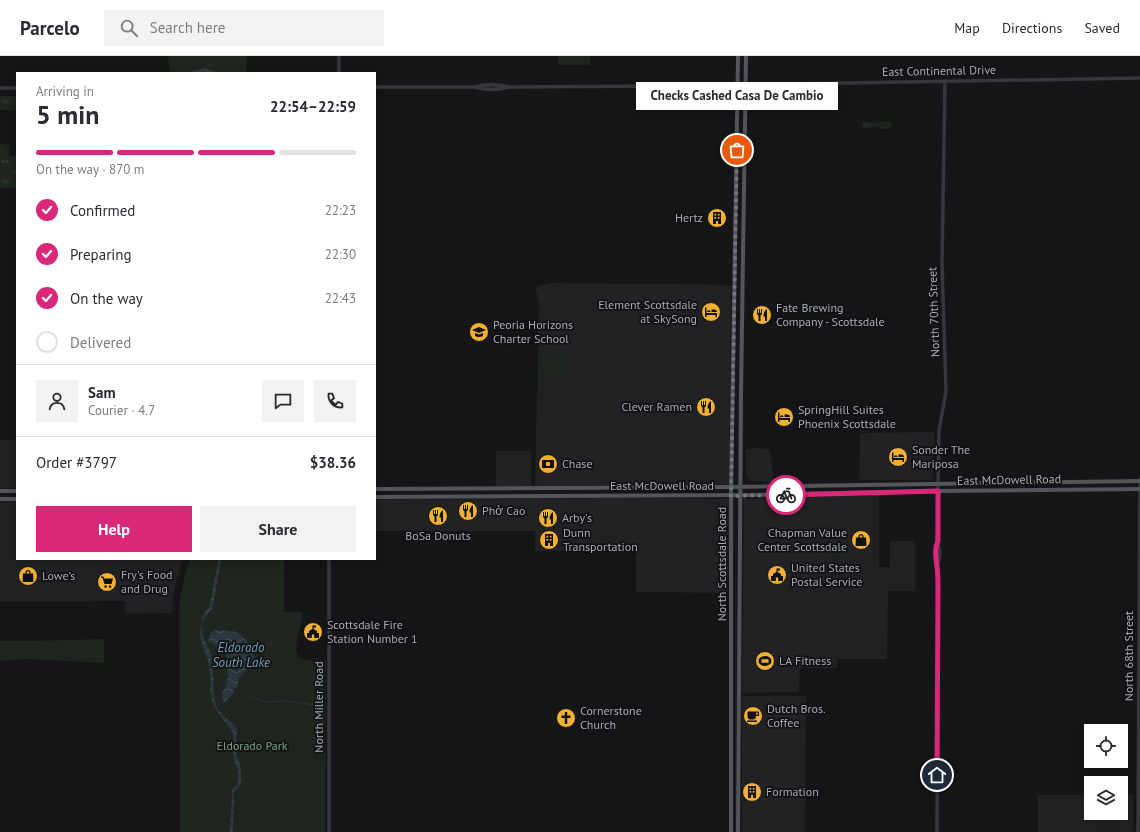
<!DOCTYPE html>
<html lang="en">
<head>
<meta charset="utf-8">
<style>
	:root { --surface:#fff; --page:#f2f2f3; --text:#2b2b33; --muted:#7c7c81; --line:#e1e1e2; --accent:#db2777 }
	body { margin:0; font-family:"PT Sans",sans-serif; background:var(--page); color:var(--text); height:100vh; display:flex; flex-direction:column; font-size:15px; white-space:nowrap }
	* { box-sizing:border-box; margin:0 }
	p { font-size:13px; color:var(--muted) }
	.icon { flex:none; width:22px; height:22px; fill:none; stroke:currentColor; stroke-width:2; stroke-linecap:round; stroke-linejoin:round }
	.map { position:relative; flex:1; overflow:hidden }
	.drawer { position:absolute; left:16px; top:16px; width:360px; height:488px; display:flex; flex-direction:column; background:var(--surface); border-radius:0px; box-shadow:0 2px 10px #0003 }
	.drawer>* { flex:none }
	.fabs { position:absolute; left:1084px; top:668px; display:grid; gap:8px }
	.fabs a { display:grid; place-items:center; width:44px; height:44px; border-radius:0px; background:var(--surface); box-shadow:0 2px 10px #0003; font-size:20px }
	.pin { position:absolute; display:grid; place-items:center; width:34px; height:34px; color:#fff; margin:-17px; border:2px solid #fff; border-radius:50%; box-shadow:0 1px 4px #0007 }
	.courier { position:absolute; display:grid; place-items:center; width:40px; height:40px; margin:-20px; border:3px solid #db2777; border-radius:50%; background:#fff; color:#222; box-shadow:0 1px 5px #0007 }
	.bubble { position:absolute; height:28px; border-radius:0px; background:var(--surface); box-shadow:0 2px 10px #0003; font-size:13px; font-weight:800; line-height:28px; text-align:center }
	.headline em { font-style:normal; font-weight:800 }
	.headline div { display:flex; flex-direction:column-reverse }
	.headline { display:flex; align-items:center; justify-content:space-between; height:68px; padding:0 20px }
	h1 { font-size:26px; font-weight:800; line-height:30px }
	.bar { display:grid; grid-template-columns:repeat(4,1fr); gap:6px 4px; align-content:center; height:48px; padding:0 20px }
	.bar i { height:5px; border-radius:3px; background:var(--line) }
	.bar .active { background:var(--accent) }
	.bar p { grid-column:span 4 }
	.line { display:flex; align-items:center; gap:10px; padding:0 20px; border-top:1px solid var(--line) }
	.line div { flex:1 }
	.round { display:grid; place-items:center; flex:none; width:42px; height:42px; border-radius:0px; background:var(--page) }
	ol { padding:0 20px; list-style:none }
	li { display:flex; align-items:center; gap:12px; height:44px }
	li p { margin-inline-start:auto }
	li .icon { padding:4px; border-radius:50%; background:var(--accent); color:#fff; stroke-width:4 }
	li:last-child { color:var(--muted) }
	li i { width:22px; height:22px; border:2px solid var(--line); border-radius:50% }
	.primary-button { display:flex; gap:8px; margin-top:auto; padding:8px 20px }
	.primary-button a { flex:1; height:46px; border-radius:0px; background:var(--accent); color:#fff; font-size:16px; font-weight:800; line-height:46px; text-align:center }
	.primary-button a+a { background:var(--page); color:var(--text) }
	header { display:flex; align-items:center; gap:24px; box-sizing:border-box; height:56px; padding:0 20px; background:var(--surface); border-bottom:1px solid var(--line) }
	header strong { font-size:19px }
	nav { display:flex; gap:22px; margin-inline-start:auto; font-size:14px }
	.search { width:280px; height:36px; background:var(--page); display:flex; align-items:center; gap:10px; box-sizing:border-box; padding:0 14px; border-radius:0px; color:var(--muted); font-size:15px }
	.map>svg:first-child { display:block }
	.built { fill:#222225 }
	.grass { fill:url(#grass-tufts) }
	.green { fill:#1e261f }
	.water { fill:url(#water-waves) }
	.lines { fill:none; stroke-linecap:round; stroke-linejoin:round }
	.stream { stroke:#2c353c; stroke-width:1 }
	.minor { stroke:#37383d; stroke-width:3.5 }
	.major { stroke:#53555c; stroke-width:4 }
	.done { stroke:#757880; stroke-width:4; stroke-dasharray:0 7.2 }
	.route { stroke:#db2777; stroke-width:5 }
	.labels { text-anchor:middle; stroke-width:3.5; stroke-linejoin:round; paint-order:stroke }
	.street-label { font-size:12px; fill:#a8adb8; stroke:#111113 }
	.poi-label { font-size:12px; fill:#a8adb8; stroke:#111113; text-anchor:start }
	.park-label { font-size:12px; fill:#7fa381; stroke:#111113 }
	.water-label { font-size:13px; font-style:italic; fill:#7f9bb3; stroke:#111113 }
</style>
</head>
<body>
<header>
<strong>Parcelo</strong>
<div class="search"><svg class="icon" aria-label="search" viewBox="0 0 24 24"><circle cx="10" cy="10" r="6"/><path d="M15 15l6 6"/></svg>Search here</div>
<nav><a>Map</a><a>Directions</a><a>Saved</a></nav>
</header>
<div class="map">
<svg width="1140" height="776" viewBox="0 0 1140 776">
	<defs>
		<pattern id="grass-tufts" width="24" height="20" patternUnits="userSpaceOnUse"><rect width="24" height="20" fill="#1e261f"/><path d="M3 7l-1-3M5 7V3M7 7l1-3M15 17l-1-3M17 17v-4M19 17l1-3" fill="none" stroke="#3c433d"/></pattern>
		<pattern id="water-waves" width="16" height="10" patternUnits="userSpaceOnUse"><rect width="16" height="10" fill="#2c353c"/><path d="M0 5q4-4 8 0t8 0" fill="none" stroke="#485056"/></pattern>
	</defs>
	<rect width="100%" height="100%" fill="#161618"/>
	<path class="built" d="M 549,227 L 699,228 L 731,230 L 729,428 L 535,430 L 539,247 L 535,231 Z
		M 935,376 L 933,424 L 859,424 L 860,377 Z
		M 0,384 L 17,384 L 17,432 L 0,432 Z
		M 757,392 L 770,393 L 774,426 L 749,425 L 748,422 L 746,421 L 746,393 Z
		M 496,395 L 531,395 L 531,430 L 496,430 Z
		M 879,439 L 879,511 L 890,511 L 890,485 L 915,485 L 915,535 L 888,535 L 887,603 L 837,603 L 837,612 L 800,612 L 799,636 L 742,637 L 744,443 Z
		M 635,442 L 729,443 L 728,537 L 636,536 L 636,494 L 535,495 L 535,475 L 375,475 L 375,444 Z
		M 17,446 L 17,503 L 183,503 L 174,534 L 172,557 L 126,558 L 125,545 L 0,546 L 0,447 Z
		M 742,640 L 806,640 L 805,776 L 742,776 Z
		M 1038,739 L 1091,739 L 1091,757 L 1121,757 L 1121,739 L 1133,739 L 1133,776 L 1038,776 Z"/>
	<path class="grass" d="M 0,40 L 17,40 L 17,54 L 0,54 Z
		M 0,88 L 9,89 L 9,100 L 17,100 L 17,132 L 0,132 Z"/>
	<path class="green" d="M 168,0 L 247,0 L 246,17 L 170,17 Z
		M 558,0 L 591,0 L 590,9 L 560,9 L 558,7 Z
		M 865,66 C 873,68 881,65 890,66 L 892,70 L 889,73 L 882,73 L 877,70 L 863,73 L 862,67 Z
		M 565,298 L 565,320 L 540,319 L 541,299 Z
		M 190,503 L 284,503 L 284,556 L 303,556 C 303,569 286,601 306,604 C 313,605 319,604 326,604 L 325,776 L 180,776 L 179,554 C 180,536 185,520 190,503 Z
		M 104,583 L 104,607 L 28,603 L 0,605 L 0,585 L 29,585 Z"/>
	<path class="water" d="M 219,503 L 221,503 L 213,551 L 202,566 L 202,561 L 209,551 Z
		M 203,571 L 202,578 L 211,598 L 214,627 L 212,635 L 217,652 L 226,662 L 235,669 L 237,674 L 236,697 L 241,712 L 241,726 L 239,731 L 234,736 L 233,776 L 230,776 L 232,738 L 232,733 L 238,728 L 238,714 L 234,704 L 233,698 L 233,677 L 214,651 L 212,644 L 210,634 L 211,627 L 208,605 L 200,581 L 201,572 Z
		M 215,574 C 232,575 238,573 249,588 L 254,588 L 255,596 L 253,606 L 239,622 L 237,632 L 234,632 L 234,636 L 225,646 L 222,644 L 222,636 L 226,631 L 228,621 L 227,601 L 226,597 L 208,584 L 211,576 Z"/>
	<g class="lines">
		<path class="stream" d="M 207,7 L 208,10
			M 203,505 L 203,503
			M 254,597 L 272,585
			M 213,631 L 214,642
			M 250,640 L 266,646 L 284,645 L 316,649"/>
		<path class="minor" d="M 193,17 L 205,14 L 214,17
			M 339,17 L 339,0
			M 673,30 C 680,32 685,32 691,29
			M 375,31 L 474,31 C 485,28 498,28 510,31 L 673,30 L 686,28 L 691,29 L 733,29 L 1140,22
			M 475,31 C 485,34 498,34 508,31
			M 0,32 L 17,32
			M 329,503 L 329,776
			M 937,511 C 940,503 941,493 937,485
			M 937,776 L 938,531 L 936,490 L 937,485 L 939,374 L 946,336 L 942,207 L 945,25
			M 1138,776 L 1140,423"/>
		<path class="major" d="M 375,433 L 726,431 L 1140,425
			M 0,435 L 17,435
			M 375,441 L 748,439 L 934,435 L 1140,433
			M 0,443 L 17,443
			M 731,776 L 731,440 L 738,0
			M 738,776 L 741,336 L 746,0"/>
	</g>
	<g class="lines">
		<path class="done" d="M 737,94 L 731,440 L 786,439"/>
		<path class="route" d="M 786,439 L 938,435 L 938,485 C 934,494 936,502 937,511 C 938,517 938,524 938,531 L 937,719"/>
	</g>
	<defs>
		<symbol id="building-disc" viewBox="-11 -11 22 22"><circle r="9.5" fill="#f2b134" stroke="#111113"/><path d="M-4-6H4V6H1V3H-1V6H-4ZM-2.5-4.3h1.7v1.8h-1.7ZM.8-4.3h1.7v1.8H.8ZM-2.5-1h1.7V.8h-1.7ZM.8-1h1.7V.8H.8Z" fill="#111"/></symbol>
		<symbol id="hotel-disc" viewBox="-11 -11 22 22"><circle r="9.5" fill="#f2b134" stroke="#111113"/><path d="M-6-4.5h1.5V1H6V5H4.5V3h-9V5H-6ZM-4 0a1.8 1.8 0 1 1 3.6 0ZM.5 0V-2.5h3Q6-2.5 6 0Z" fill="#111"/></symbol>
		<symbol id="restaurant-disc" viewBox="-11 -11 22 22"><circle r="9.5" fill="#f2b134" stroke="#111113"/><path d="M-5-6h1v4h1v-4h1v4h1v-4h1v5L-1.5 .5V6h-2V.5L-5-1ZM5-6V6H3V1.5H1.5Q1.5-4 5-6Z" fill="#111"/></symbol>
		<symbol id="school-disc" viewBox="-11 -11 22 22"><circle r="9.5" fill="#f2b134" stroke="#111113"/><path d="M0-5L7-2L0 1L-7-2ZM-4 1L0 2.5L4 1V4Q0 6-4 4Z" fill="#111"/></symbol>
		<symbol id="bank-disc" viewBox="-11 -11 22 22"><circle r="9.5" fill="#f2b134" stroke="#111113"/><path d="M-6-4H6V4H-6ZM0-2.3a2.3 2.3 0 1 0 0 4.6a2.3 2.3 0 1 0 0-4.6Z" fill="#111"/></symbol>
		<symbol id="shop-disc" viewBox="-11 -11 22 22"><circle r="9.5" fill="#f2b134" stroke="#111113"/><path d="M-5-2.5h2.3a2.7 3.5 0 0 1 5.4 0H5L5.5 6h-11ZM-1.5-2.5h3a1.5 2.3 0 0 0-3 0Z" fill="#111"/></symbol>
		<symbol id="civic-disc" viewBox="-11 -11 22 22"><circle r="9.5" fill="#f2b134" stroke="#111113"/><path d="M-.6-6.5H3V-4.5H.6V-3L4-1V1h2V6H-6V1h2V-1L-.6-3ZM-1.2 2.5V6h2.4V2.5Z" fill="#111"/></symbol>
		<symbol id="supermarket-disc" viewBox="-11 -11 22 22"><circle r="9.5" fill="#f2b134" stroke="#111113"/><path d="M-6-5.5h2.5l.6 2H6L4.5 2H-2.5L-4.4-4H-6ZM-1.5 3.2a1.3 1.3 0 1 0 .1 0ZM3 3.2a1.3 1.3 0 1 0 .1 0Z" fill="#111"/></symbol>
		<symbol id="stadium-disc" viewBox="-11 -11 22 22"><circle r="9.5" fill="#f2b134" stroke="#111113"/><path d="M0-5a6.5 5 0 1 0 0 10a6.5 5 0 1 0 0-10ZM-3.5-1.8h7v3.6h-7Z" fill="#111"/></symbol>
		<symbol id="cafe-disc" viewBox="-11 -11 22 22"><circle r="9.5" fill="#f2b134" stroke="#111113"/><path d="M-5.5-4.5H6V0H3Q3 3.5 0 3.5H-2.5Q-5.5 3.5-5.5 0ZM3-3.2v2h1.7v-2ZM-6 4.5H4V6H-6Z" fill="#111"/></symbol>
		<symbol id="church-disc" viewBox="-11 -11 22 22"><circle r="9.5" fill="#f2b134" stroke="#111113"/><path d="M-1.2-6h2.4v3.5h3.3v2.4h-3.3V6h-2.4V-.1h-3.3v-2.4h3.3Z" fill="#111"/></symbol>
	</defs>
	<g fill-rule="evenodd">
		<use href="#building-disc" x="706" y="151" width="22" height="22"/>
		<use href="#hotel-disc" x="700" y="245" width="22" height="22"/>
		<use href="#restaurant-disc" x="751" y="248" width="22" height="22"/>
		<use href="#school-disc" x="468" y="265" width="22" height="22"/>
		<use href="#restaurant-disc" x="695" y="340" width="22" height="22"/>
		<use href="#hotel-disc" x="773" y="350" width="22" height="22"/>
		<use href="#hotel-disc" x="887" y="390" width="22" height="22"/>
		<use href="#bank-disc" x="537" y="397" width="22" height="22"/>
		<use href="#restaurant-disc" x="457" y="444" width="22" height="22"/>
		<use href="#restaurant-disc" x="427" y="449" width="22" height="22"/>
		<use href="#restaurant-disc" x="537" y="451" width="22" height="22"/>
		<use href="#building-disc" x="538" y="473" width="22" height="22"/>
		<use href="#shop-disc" x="850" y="473" width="22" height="22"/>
		<use href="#civic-disc" x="766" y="508" width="22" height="22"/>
		<use href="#shop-disc" x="17" y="509" width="22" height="22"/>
		<use href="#supermarket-disc" x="96" y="515" width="22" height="22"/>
		<use href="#civic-disc" x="302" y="565" width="22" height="22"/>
		<use href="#stadium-disc" x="754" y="594" width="22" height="22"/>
		<use href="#cafe-disc" x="742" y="649" width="22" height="22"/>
		<use href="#church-disc" x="555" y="651" width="22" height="22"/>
		<use href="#building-disc" x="741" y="725" width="22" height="22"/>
	</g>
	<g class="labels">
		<g class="street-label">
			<text transform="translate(939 15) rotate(-1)" y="4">East Continental Drive</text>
			<text transform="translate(934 256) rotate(-92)" y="4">North 70th Street</text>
			<text transform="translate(1009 424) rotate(-1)" y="4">East McDowell Road</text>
			<text x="662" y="434">East McDowell Road</text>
			<text transform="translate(722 508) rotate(-90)" y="4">North Scottsdale Road</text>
			<text transform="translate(1129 600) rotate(-90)" y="4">North 68th Street</text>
			<text transform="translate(319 651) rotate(-90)" y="4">North Miller Road</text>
		</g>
		<g class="poi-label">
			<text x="703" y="166" text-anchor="end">Hertz</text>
			<text x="697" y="253" text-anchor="end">Element Scottsdale<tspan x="697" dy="14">at SkySong</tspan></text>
			<text x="776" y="256">Fate Brewing<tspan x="776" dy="14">Company - Scottsdale</tspan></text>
			<text x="493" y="273">Peoria Horizons<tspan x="493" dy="14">Charter School</tspan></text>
			<text x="692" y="355" text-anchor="end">Clever Ramen</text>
			<text x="798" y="358">SpringHill Suites<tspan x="798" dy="14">Phoenix Scottsdale</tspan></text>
			<text x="912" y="398">Sonder The<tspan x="912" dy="14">Mariposa</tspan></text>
			<text x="562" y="412">Chase</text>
			<text x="482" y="459">Phở Cao</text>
			<text x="562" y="466">Arby's</text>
			<text x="563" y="481">Dunn<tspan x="563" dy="14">Transportation</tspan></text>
			<text x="847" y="481" text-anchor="end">Chapman Value<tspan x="847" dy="14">Center Scottsdale</tspan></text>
			<text x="438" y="484" text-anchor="middle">BoSa Donuts</text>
			<text x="791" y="516">United States<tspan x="791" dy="14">Postal Service</tspan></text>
			<text x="121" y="523">Fry's Food<tspan x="121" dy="14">and Drug</tspan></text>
			<text x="42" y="524">Lowe's</text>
			<text x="327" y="573">Scottsdale Fire<tspan x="327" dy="14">Station Number 1</tspan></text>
			<text x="779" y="609">LA Fitness</text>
			<text x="767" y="657">Dutch Bros.<tspan x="767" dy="14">Coffee</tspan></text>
			<text x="580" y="659">Cornerstone<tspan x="580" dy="14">Church</tspan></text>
			<text x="766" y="740">Formation</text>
		</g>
		<g class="park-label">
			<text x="252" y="694">Eldorado Park</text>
		</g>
		<g class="water-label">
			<text x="241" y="596">Eldorado<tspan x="241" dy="15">South Lake</tspan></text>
		</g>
	</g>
</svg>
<div class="fabs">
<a><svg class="icon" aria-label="locate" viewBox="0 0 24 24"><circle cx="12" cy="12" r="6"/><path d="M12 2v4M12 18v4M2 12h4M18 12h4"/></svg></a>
<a><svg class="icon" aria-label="layers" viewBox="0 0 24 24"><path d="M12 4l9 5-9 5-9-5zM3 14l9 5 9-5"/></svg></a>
</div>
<div class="pin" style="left:737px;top:94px;background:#ea580c"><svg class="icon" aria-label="bag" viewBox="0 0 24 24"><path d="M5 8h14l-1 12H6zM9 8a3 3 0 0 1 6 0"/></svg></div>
<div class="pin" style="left:937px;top:719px;background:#1f2937"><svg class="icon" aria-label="home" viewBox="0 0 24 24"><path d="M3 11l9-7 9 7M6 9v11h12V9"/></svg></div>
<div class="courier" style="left:786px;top:439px"><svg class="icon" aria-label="bike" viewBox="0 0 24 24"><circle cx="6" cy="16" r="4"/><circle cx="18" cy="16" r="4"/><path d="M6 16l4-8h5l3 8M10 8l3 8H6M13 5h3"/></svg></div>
<div class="bubble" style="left:636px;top:26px;width:202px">Checks Cashed Casa De Cambio</div>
<section class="drawer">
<div class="headline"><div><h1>5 min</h1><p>Arriving in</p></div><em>22:54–22:59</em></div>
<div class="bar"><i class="active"></i><i class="active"></i><i class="active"></i><i></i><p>On the way · 870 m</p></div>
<ol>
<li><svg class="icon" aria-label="check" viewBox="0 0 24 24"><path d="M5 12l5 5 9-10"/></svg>Confirmed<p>22:23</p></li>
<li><svg class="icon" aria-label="check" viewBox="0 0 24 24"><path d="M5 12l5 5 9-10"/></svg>Preparing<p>22:30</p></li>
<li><svg class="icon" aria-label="check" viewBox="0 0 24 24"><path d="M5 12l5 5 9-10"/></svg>On the way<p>22:43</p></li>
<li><i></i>Delivered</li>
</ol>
<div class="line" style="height:72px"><a class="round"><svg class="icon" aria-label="person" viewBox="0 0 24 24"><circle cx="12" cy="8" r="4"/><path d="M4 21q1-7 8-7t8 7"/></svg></a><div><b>Sam</b><p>Courier · 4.7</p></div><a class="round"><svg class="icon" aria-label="chat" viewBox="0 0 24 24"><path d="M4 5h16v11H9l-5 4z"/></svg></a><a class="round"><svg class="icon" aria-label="phone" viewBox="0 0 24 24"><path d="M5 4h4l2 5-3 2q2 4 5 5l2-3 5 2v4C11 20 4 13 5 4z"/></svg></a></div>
<div class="line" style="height:52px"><div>Order #3797</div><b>$38.36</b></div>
<div class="primary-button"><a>Help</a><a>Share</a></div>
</section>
</div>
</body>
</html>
